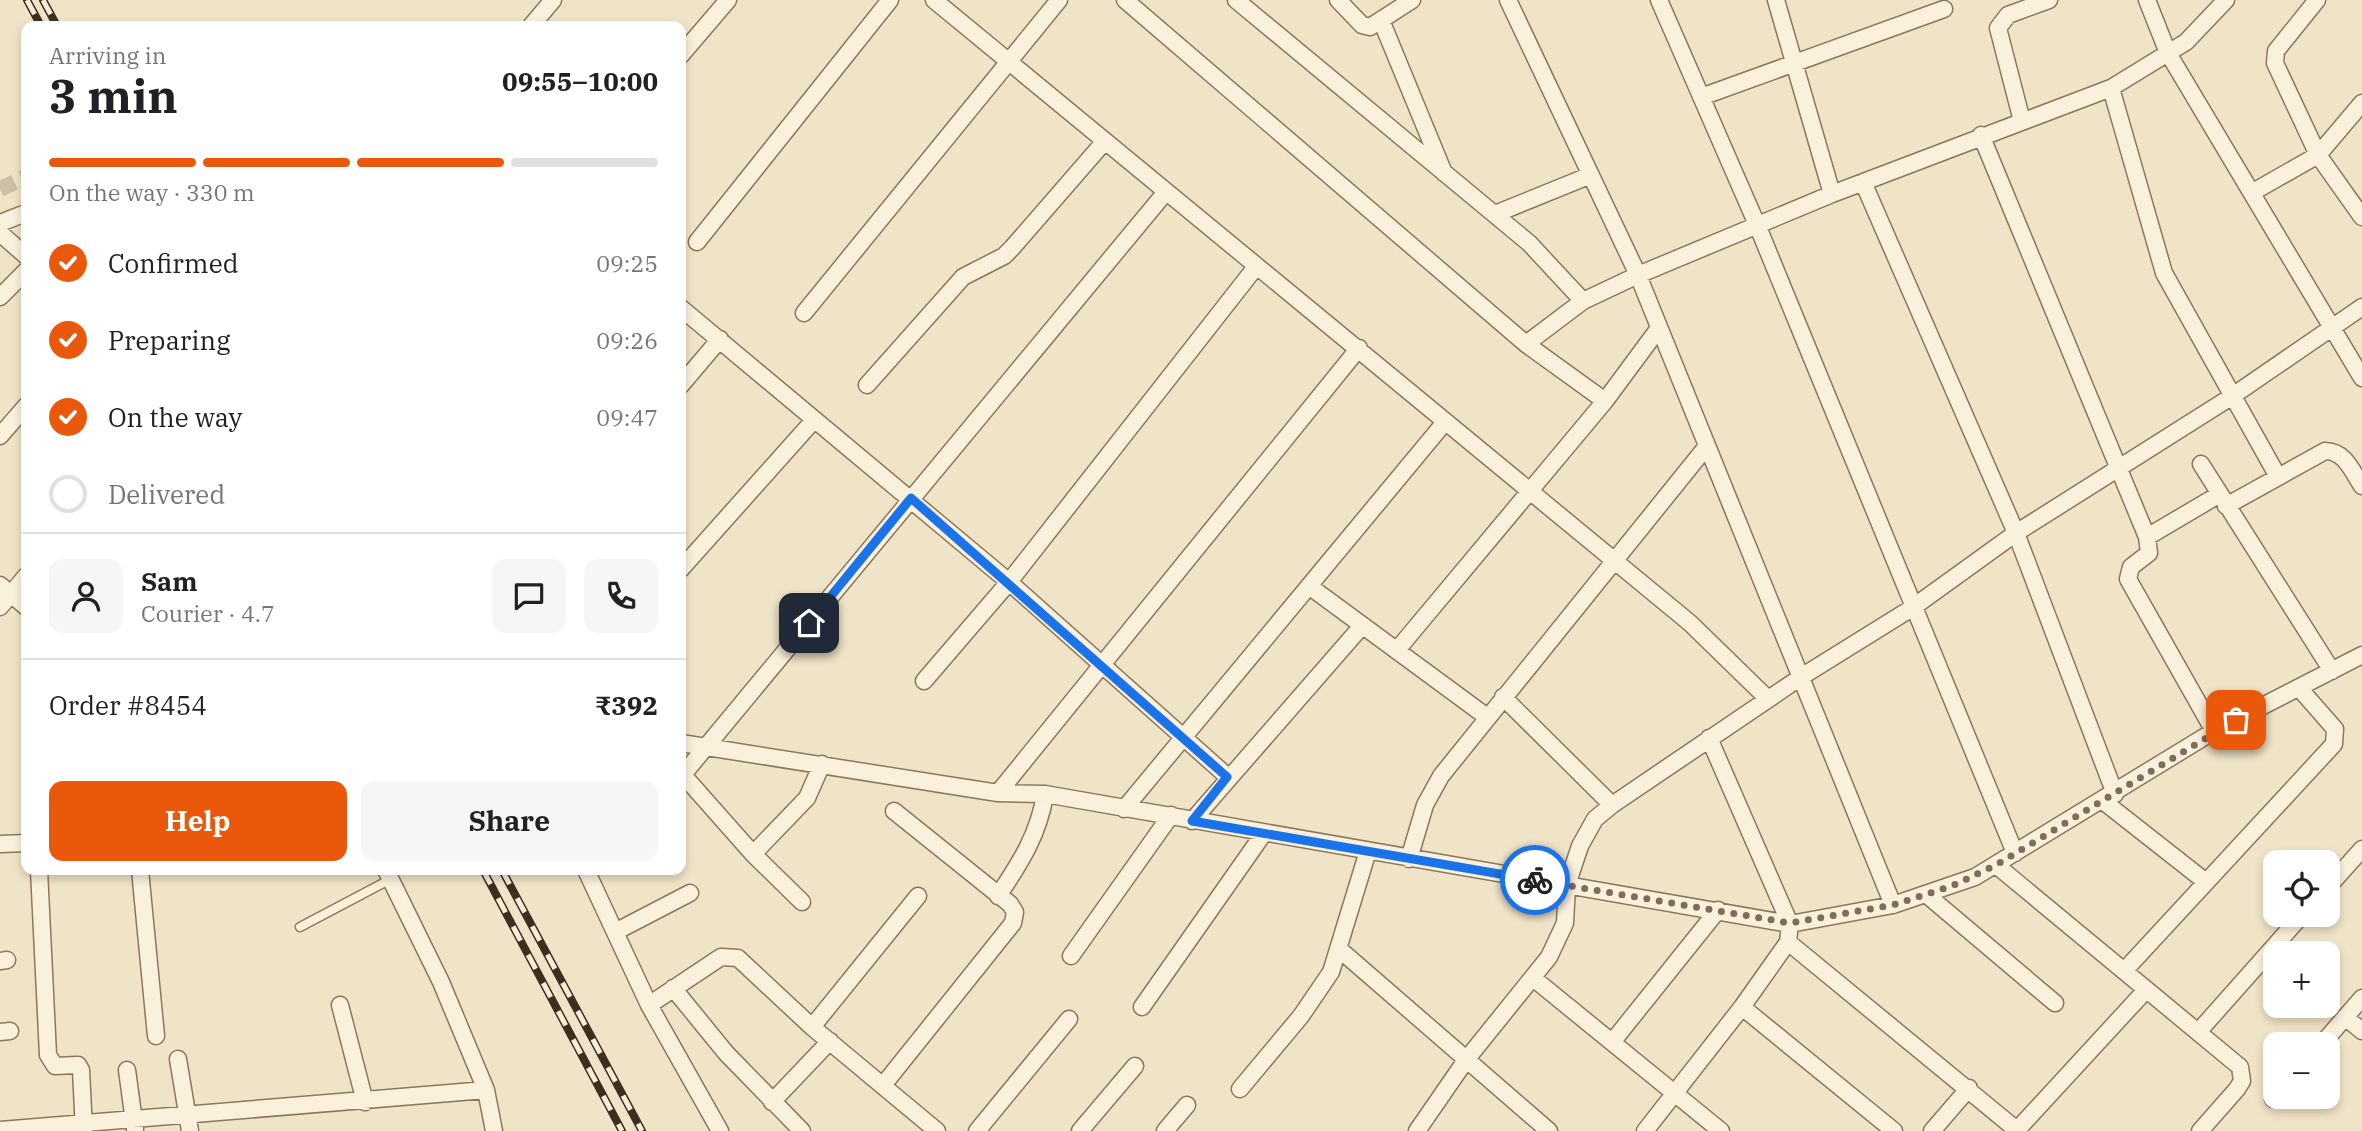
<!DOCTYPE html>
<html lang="en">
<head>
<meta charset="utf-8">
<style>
	:root { --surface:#fff; --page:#f6f6f6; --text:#202124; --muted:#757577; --line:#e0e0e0; --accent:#ea580c }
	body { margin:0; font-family:"IBM Plex Serif",serif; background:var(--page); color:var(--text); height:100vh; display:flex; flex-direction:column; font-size:26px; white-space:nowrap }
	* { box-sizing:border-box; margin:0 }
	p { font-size:23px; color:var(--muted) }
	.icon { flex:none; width:38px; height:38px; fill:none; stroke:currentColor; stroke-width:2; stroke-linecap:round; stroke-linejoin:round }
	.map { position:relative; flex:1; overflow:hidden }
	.panel { position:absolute; left:21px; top:21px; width:665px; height:854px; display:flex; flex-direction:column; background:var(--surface); border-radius:14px; box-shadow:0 4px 10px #0003 }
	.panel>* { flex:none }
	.tools { position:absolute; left:2263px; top:850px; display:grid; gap:14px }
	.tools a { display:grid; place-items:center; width:77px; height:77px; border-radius:14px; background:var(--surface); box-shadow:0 4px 10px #0003; font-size:35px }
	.pin { position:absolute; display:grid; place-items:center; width:60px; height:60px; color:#fff; margin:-30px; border-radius:14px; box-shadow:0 4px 10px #0006 }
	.courier { position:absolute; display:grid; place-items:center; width:70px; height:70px; margin:-35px; border:5px solid #1a73e8; border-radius:50%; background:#fff; color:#222; box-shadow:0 2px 9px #0007 }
	.head em { font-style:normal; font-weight:800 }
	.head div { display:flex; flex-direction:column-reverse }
	.head { display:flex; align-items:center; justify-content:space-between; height:119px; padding:0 28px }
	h1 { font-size:46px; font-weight:800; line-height:52px }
	.bar { display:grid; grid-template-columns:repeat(4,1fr); gap:10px 7px; align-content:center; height:84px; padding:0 28px }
	.bar i { height:9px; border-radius:5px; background:var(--line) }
	.bar .selected { background:var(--accent) }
	.bar p { grid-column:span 4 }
	.line { display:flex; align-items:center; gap:18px; padding:0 28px; border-top:2px solid var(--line) }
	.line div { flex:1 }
	.round { display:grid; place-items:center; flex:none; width:74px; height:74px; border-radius:14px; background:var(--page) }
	ol { padding:0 28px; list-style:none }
	li { display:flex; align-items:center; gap:21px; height:77px }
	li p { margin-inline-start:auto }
	li .icon { padding:7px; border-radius:50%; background:var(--accent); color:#fff; stroke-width:4 }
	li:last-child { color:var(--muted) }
	li i { width:38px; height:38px; border:4px solid var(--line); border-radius:50% }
	.button { display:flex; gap:14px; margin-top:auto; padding:14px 28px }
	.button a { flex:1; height:80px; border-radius:14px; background:var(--accent); color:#fff; font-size:28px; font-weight:800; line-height:80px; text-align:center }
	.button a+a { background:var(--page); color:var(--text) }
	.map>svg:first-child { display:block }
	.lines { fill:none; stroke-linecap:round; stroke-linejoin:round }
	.street-tunnel { stroke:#ccc0a6; stroke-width:16; stroke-dasharray:16 8; stroke-linecap:butt }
	.lane-casing { stroke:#8d765c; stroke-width:11 }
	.street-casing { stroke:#8d765c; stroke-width:19 }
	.lane { stroke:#faf1dc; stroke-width:8 }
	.street { stroke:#faf1dc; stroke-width:16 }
	.rail-casing { stroke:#3d2e20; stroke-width:8 }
	.rail { stroke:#f7eed8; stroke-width:5; stroke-dasharray:16; stroke-linecap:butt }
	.done { stroke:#7c6e5b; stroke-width:7; stroke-dasharray:0 12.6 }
	.route { stroke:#1a73e8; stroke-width:9 }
</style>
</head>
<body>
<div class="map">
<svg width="2362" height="1131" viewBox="0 0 2362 1131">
	<rect width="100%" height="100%" fill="#f0e4c8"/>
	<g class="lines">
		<path class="street-tunnel" d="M 0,189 L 26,177"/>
		<defs>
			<path id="lane" d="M 300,927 L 391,879"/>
			<path id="street" d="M 934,0 L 1690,623 L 1768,699
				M 1125,0 L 1526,344 L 1605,401
				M 1236,0 L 1529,243 L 1583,301
				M 1338,0 L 1362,25 L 1370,27 L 1412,0
				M 1508,0 L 1638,275 L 1893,905
				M 1659,0 L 1758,227 L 2015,853
				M 1776,0 L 1832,194
				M 2147,0 L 2168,53 L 2362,378
				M 2317,0 L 2276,51 L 2275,63 L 2318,155 L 2362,217
				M 1381,20 L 1444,173
				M 531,26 L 553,0
				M 681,55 L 728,0
				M 2111,88 L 2164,273 L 2277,475
				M 1701,97 L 1944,9
				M 2022,121 L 1998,28 L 2008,15 L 2049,0
				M 1981,135 L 2147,537 L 2149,553 L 2131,567 L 2128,579 L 2214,731
				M 1863,182 L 2016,533 L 2115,794
				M 2253,192 L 2318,155 L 2362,103
				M 1495,214 L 1591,175
				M 0,223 L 26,213
				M 0,233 L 26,256
				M 697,242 L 890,0
				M 0,297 L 26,271
				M 681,308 L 1009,582 L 1228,777
				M 804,313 L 1059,0
				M 1526,344 L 1583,301 L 1638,275 L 1832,194 L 2111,88 L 2186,42 L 2226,0
				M 681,385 L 720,339
				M 867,385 L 963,277 L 1004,256 L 1012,248 L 1105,141
				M 0,436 L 26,406
				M 2201,464 L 2332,671
				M 2226,506 L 2325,451 C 2345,451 2352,471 2362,486
				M 2147,537 L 2220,494
				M 681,569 L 814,420
				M 0,585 L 26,607
				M 1309,586 L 1487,717
				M 0,607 L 26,576
				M 1397,650 L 1605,401 L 1659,328
				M 924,681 L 1009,582 L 1255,268
				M 1503,697 L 1612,805
				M 1709,738 L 1790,924 L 1788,942 L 2018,1131
				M 681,743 L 998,793 L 1045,794 L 1790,924 L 1893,905 L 1975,877 L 2214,731 L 2362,655
				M 684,776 L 753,854 L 802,902
				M 681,777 L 1165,193
				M 998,793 L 1359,348
				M 2103,801 L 2206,882
				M 1124,809 L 1445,422
				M 1192,821 L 1361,627
				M 0,844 L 26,843
				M 753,854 L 807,798 L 822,764
				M 1409,859 L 1425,805 L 1441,776 L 1707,446
				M 1996,865 L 2240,1067 L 2242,1081 L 2237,1089 L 2200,1131
				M 39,870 L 48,1055 L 55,1066 L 78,1065 L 81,1070 L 84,1131
				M 140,870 L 156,1036
				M 386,870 L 441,982 L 486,1090 L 494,1131
				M 586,870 L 649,1005 L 720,1131
				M 2328,887 L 2362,849
				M 1927,895 L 2055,1003
				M 998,896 C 1020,863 1039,834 1045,794
				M 615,932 L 690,893
				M 1339,949 L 1549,1131
				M 1071,956 L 1171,815
				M 0,961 L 7,960
				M 2124,971 L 2334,744 L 2335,729 L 2299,688
				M 1533,978 L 1721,1131
				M 673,988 L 726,1053 L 802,1131
				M 340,1005 L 365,1102
				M 649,1005 L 721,957 L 738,958 L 812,1027 L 937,1131
				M 1142,1007 L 1264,833
				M 1742,1007 L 1894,1131
				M 2345,1017 L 2362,1031
				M 812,1027 L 918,896
				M 2199,1031 L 2302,915
				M 0,1032 L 10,1031
				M 1613,1041 L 1718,910
				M 2321,1045 L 2362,998
				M 178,1059 L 190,1131
				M 127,1070 L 135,1129
				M 884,1084 L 1013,923 L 1015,912 L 1010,904 L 894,811
				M 1240,1089 L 1301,1016 L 1331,972 L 1368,851
				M 2273,1099 L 2275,1096
				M 772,1102 L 830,1041
				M 0,1130 L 486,1090
				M 2017,1130 L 2146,990
				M 977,1131 L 1069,1019
				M 1080,1131 L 1135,1066
				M 1165,1131 L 1187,1105
				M 1417,1131 L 1466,1060 L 1549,957 L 1565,923 L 1567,885 L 1580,846 L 1595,819 L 1612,805 L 1801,677 L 1912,608 L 2016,533 L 2231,397 L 2362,307
				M 1645,1131 L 1742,1007 L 1788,942
				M 1932,1131 L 1969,1088"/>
		</defs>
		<use href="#lane" class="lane-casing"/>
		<use href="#street" class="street-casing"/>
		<use href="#lane" class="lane"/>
		<use href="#street" class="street"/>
		<defs>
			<path id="rail" d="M 27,0 L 41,26
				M 43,0 L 57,26
				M 483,870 L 622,1131
				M 502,870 L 642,1131"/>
		</defs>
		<use href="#rail" class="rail-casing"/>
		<use href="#rail" class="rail"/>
	</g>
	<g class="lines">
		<path class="done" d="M 1535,880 L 1790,923 L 1893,905 L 1952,886 L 1996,865 L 2236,720"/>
		<path class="route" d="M 809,623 L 911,498 L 1227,777 L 1192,821 L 1535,880"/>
	</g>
</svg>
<div class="tools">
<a><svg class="icon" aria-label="locate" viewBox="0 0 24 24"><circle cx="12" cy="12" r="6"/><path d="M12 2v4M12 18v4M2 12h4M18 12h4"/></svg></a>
<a>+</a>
<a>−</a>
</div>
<div class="pin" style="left:2236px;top:720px;background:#ea580c"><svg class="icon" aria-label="bag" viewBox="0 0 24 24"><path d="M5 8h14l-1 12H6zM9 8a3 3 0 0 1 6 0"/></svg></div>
<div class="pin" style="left:809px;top:623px;background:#1f2937"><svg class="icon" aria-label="home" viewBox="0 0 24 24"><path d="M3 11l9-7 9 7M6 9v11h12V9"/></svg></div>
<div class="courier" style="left:1535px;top:880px"><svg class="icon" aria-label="bike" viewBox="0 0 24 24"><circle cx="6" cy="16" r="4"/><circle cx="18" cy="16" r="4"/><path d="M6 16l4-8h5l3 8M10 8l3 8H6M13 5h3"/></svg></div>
<section class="panel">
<div class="head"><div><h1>3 min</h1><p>Arriving in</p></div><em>09:55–10:00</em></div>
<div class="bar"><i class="selected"></i><i class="selected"></i><i class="selected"></i><i></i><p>On the way · 330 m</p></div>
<ol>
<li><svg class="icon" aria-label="check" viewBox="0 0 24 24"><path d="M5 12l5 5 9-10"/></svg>Confirmed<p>09:25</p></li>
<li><svg class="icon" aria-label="check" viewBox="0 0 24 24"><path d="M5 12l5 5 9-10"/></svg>Preparing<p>09:26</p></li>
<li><svg class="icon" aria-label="check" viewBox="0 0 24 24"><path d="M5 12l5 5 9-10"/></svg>On the way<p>09:47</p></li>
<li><i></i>Delivered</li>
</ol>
<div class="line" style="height:126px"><a class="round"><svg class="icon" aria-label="person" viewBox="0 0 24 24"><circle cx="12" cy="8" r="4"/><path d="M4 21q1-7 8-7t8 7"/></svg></a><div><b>Sam</b><p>Courier · 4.7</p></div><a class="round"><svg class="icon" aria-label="chat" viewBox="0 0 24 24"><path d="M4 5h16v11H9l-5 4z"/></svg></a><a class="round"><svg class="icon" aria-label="phone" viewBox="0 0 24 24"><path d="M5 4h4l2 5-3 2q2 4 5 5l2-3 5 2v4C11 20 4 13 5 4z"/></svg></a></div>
<div class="line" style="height:91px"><div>Order #8454</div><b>₹392</b></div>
<div class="button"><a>Help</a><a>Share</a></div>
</section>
</div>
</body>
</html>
